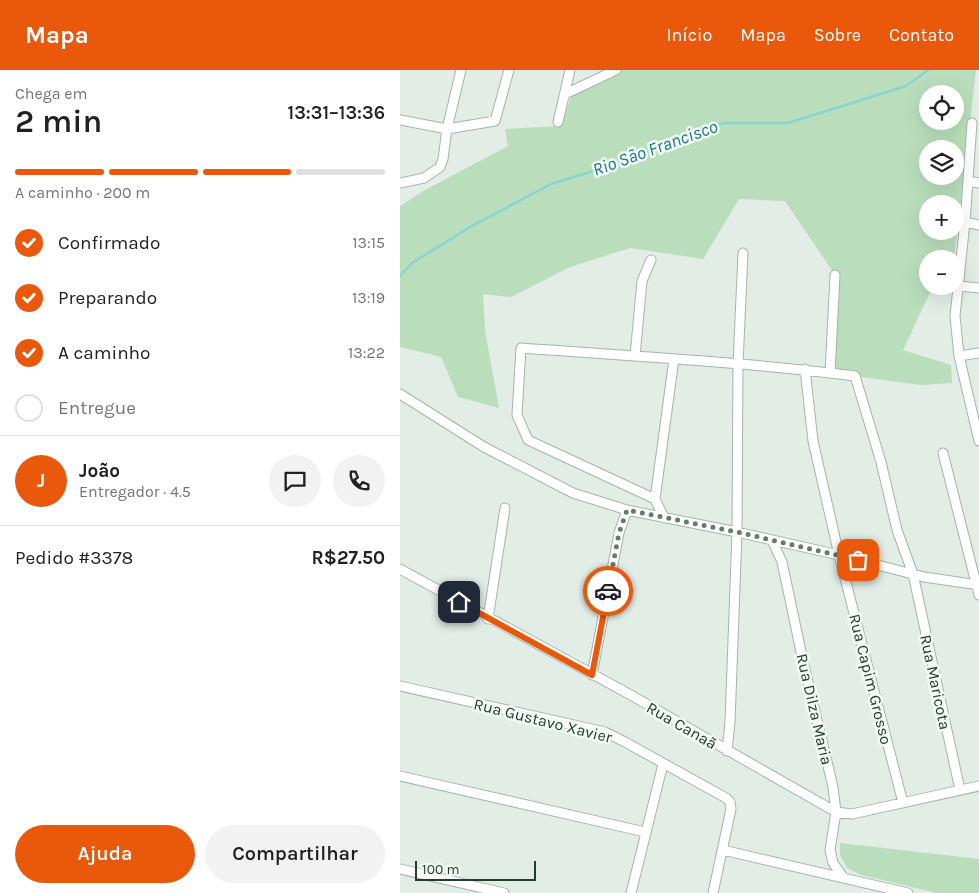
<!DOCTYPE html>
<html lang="pt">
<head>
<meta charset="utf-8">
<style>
	:root { --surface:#fff; --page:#f2f2f2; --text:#202124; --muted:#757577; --line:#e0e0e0; --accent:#ea580c }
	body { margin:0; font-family:Karla,sans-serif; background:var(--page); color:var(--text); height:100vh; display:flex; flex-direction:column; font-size:19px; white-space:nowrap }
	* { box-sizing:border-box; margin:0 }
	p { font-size:16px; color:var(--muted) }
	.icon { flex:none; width:28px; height:28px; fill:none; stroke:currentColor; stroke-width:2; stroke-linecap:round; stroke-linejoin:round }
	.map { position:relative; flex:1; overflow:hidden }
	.drawer { display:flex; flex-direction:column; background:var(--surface); width:400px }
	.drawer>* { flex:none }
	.tools { position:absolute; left:519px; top:15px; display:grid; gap:10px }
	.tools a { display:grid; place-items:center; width:45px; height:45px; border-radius:50%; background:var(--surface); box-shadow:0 5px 20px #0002; font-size:25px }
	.scale { position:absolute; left:15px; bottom:12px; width:121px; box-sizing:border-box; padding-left:5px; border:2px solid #213e30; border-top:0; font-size:14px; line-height:18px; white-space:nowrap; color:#213e30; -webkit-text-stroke:4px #f2f9f4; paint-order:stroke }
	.pin { position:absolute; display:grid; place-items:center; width:42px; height:42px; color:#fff; margin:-21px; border-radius:10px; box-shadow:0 2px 8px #0006 }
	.courier { position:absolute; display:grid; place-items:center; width:50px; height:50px; margin:-25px; border:4px solid #ea580c; border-radius:50%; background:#fff; color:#222; box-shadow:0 1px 6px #0007 }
	.head em { font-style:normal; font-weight:600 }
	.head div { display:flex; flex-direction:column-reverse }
	.head { display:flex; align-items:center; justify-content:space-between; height:85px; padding:0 15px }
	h1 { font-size:32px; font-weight:600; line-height:38px }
	.bar { display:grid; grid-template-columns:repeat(4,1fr); gap:8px 5px; align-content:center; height:60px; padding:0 15px }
	.bar i { height:6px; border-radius:4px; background:var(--line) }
	.bar .current { background:var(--accent) }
	.bar p { grid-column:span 4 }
	.line { display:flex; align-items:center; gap:12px; padding:0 15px; border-top:1px solid var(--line) }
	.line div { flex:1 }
	.round { display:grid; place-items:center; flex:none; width:52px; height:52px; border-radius:26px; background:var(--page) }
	ol { padding:0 15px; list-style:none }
	li { display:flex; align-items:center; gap:15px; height:55px }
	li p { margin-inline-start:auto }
	li .icon { padding:5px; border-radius:50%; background:var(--accent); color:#fff; stroke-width:4 }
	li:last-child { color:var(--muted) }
	li i { width:28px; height:28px; border:2px solid var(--line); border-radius:50% }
	.cta { display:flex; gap:10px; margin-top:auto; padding:10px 15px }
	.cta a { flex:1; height:58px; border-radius:30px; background:var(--accent); color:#fff; font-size:20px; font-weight:600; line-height:58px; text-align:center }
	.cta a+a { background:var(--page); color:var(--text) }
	header { display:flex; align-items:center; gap:30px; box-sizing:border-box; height:70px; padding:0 25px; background:var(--accent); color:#fff }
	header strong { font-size:24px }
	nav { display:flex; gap:28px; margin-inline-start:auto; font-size:18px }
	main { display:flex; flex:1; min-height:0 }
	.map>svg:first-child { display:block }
	.green { fill:#badebc; fill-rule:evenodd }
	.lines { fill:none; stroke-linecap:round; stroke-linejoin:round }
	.stream { stroke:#88d4d0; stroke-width:2.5 }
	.minor-casing { stroke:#a4b5ab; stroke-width:11 }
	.minor { stroke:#fff; stroke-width:9 }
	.done { stroke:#657b6f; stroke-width:5; stroke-dasharray:0 9 }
	.route { stroke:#ea580c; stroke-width:6 }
	.labels { text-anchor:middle; stroke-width:5; stroke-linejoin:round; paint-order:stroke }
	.street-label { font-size:16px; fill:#213e30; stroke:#f2f9f4 }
	.water-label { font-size:18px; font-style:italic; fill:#197c79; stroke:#f2f9f4 }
</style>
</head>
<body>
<header>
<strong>Mapa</strong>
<nav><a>Início</a><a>Mapa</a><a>Sobre</a><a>Contato</a></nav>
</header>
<main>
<section class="drawer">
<div class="head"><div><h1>2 min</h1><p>Chega em</p></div><em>13:31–13:36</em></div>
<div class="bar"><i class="current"></i><i class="current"></i><i class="current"></i><i></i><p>A caminho · 200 m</p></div>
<ol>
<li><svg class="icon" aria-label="check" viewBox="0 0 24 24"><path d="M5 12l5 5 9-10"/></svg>Confirmado<p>13:15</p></li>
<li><svg class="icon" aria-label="check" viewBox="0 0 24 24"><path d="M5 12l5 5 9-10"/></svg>Preparando<p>13:19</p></li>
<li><svg class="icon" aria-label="check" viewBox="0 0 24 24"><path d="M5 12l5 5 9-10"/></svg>A caminho<p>13:22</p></li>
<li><i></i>Entregue</li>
</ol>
<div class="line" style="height:90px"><b class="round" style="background:var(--accent);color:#fff">J</b><div><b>João</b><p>Entregador · 4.5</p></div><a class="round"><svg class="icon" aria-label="chat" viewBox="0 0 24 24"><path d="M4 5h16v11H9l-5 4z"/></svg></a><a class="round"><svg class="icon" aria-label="phone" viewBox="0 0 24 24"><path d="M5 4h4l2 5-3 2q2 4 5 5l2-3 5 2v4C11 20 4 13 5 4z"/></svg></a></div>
<div class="line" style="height:65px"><div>Pedido #3378</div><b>R$27.50</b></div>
<div class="cta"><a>Ajuda</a><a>Compartilhar</a></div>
</section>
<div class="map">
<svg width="579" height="823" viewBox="0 0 579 823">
	<rect width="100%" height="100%" fill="#e2ede5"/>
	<path class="green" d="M 203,0 L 576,0 L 554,189 L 528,189 L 528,216 L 533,216 L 503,280 L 551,295 L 552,313 L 521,315 L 430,303 L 435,205 L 385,131 L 339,129 L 303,189 L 230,178 L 170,197 L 111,227 L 83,224 L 85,260 L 99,338 L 58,327 L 41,287 L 0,277 L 0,136 L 25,120 L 108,76 L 105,59 L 161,56 L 175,15 ZM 528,24 L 555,24 L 555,51 L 528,51 ZM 528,79 L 555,79 L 555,106 L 528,106 ZM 528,134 L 555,134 L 555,161 L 528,161 Z
		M 440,773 L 579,789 L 579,823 L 537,823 L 461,805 L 447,798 L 440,785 Z"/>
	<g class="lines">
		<path class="stream" d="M 0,206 L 12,193 L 72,156 L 151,114 L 213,95 L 324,53 L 388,53 L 506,16 L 528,0"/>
		<defs>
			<path id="minor" d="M 165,24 L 216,0
				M 0,50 L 47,59 L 95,51 L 109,0
				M 158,52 L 170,0
				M 572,53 L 565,152 L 555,246 L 559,286 L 579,371
				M 568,111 L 579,113
				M 0,113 L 24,108 L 40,97 L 43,89 L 47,59 L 61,0
				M 565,152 L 579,155
				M 559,216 L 579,218
				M 235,286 L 242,211 L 251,190
				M 559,286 L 579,283
				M 405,299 L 413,371 L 439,485 L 503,733
				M 430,303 L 435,205
				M 0,324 L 84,377 L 173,423 L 227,440 L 337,462 L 439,485 L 524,507 L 579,515
				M 543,383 L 579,525
				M 255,429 L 274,289
				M 264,448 L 255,429 L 128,370 L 117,345 L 121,278 C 232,286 344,292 455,306 L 481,392 L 497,460 L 513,504 L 560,720
				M 372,470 L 382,492 L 403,591 L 433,717 L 436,742 L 430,780 L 433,793 L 443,807
				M 0,499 L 229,624 L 436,742 L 452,744 L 579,716
				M 88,549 L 105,438
				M 192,605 L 219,463 L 227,440
				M 0,616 L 205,662 L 225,672 L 326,728 L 330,732 L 331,739 L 313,823
				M 327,681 L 330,652 L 337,462 L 338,294 L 343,183
				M 0,706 L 245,762
				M 323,780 L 508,823
				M 0,799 L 104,823
				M 231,823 L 263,694"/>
		</defs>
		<use href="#minor" class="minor-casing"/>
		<use href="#minor" class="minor"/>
	</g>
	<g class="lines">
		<path class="done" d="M 208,521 L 219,463 L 227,440 L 337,462 L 458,490"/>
		<path class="route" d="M 59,532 L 192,605 L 208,521"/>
	</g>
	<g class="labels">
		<g class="street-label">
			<text transform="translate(471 609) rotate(76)" y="6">Rua Capim Grosso</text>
			<text transform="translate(536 612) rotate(78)" y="6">Rua Maricota</text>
			<text transform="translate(415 639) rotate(77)" y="6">Rua Dilza Maria</text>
			<text transform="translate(143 650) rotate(14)" y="6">Rua Gustavo Xavier</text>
			<text transform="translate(282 655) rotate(30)" y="6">Rua Canaã</text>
		</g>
		<g class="water-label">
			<text transform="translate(255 78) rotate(-20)" y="6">Rio São Francisco</text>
		</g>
	</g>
</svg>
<div class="tools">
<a><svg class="icon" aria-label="locate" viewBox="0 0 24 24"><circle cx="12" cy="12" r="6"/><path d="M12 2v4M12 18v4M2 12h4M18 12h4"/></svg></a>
<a><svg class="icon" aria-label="layers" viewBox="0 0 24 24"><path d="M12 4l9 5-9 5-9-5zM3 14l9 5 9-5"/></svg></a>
<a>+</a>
<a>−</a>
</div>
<div class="scale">100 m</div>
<div class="pin" style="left:458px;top:490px;background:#ea580c"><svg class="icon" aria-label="bag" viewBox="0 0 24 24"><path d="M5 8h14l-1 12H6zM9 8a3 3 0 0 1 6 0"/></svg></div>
<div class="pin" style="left:59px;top:532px;background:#1f2937"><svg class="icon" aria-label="home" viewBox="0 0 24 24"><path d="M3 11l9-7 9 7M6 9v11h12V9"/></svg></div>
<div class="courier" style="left:208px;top:521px"><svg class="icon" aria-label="car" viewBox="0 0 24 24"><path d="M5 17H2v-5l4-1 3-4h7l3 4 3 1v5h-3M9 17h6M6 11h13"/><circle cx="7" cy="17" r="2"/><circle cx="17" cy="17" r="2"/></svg></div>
</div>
</main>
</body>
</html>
